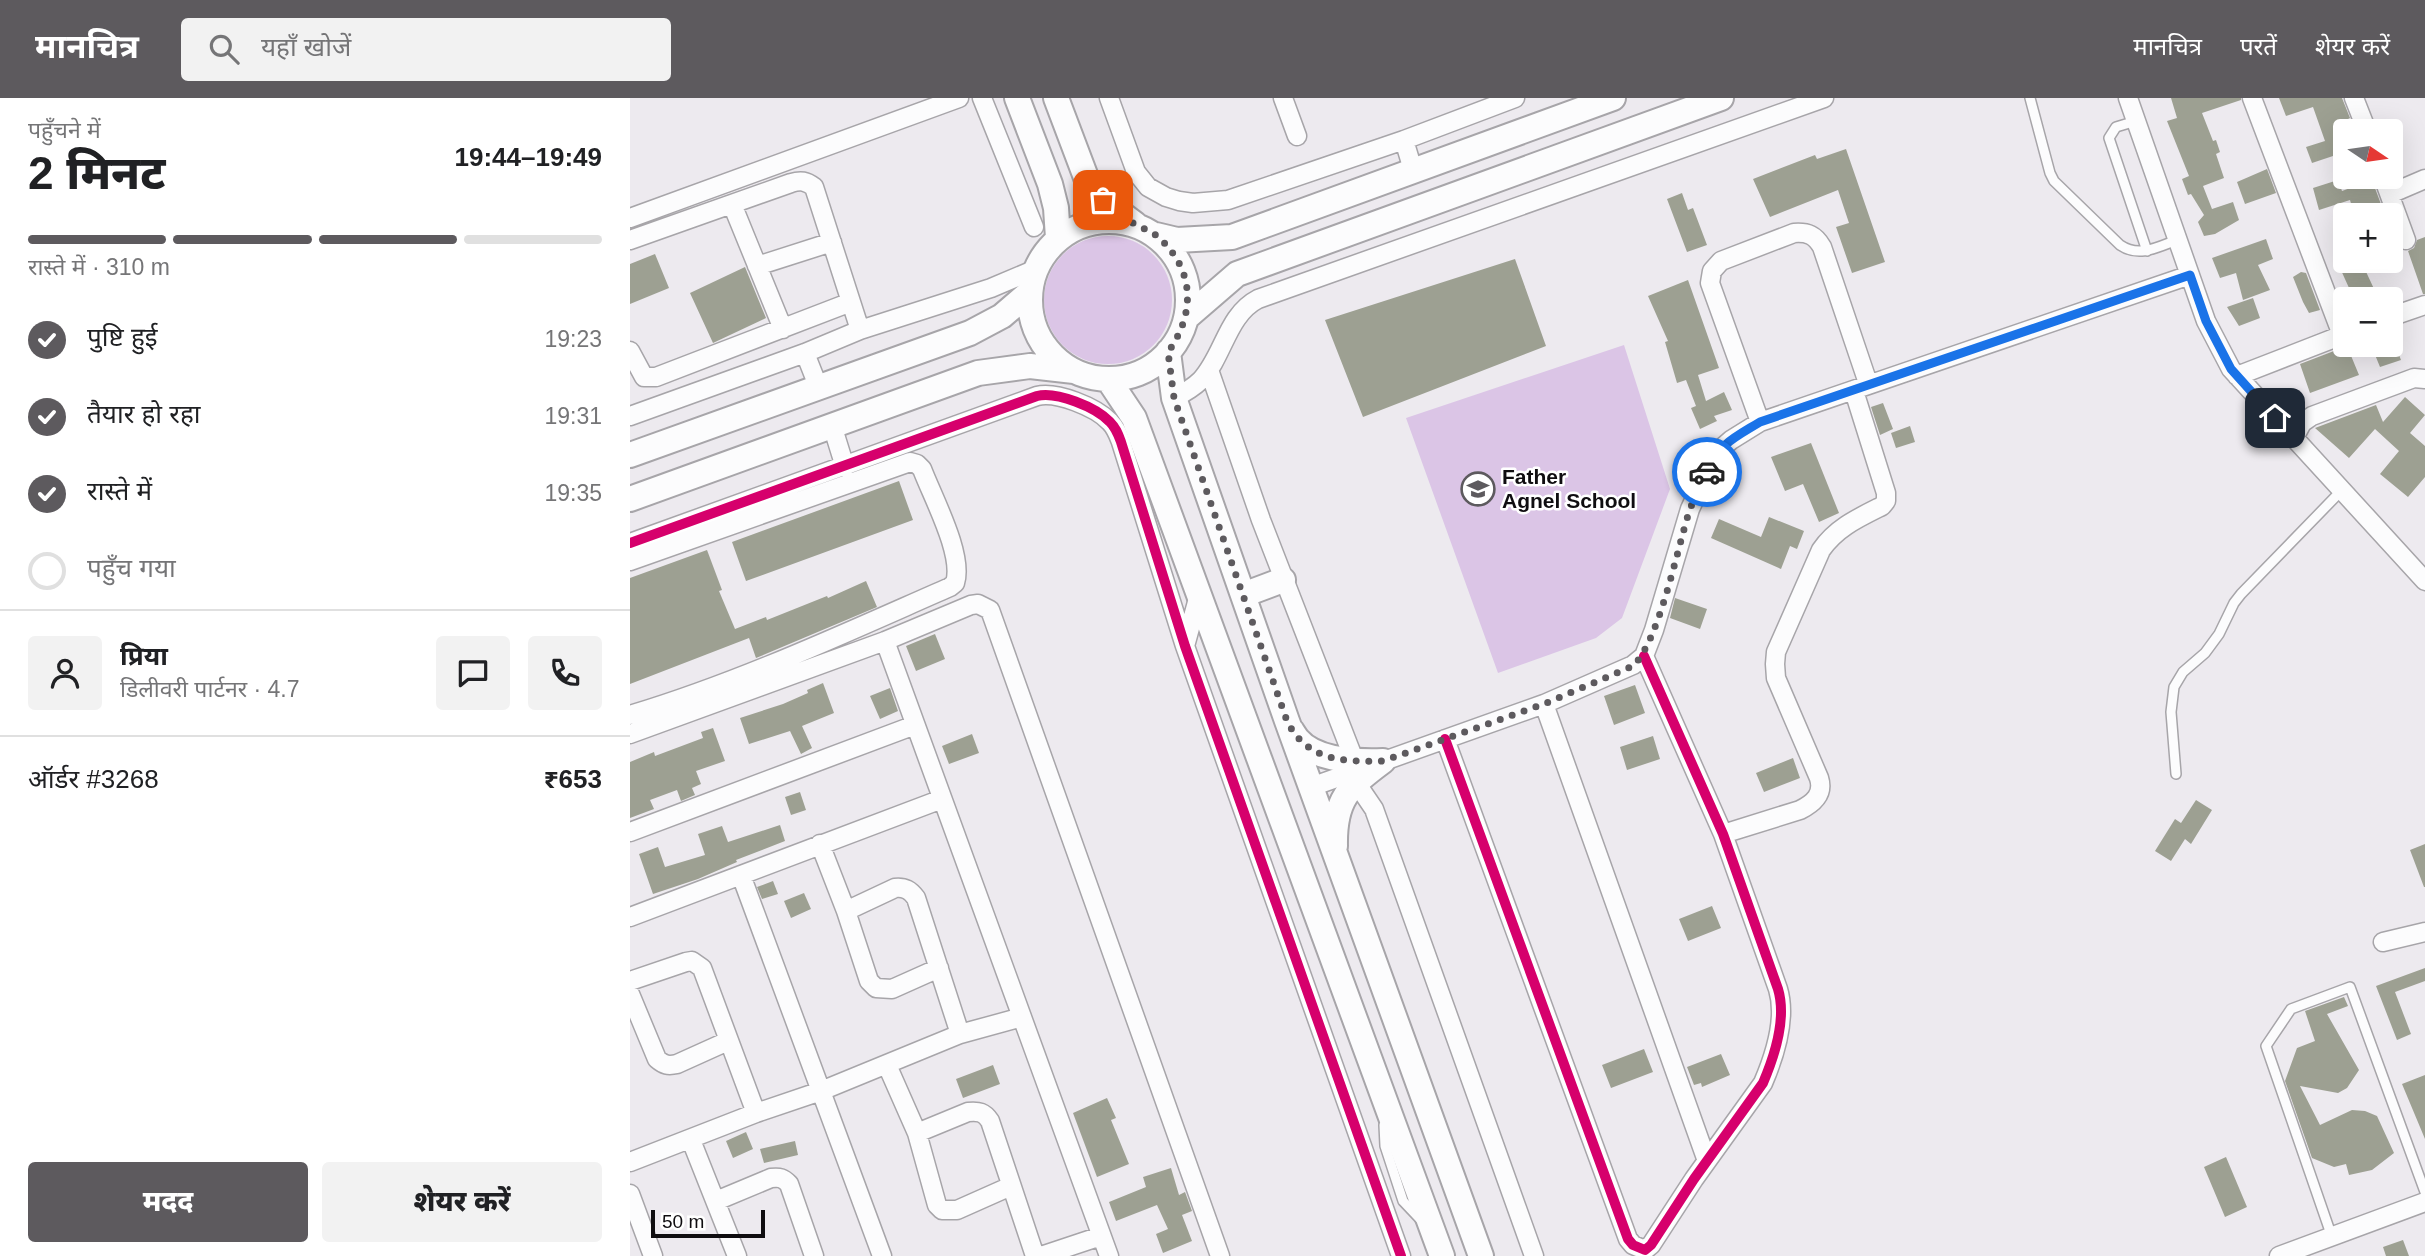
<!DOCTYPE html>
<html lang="hi">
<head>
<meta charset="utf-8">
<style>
	:root { --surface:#fff; --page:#f2f2f2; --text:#202124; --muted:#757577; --line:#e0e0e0; --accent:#5d5a5e }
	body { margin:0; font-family:Helvetica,"Noto Sans Devanagari",sans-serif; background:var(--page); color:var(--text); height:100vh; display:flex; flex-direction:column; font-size:26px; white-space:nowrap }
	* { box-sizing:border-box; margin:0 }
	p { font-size:23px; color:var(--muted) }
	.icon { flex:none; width:38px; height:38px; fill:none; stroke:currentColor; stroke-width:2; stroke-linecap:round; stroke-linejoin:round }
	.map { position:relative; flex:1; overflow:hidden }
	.side { display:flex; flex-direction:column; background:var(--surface); width:630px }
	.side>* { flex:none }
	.needle { width:46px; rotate:103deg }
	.controls { position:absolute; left:1703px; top:21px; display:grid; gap:14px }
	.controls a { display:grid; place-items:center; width:70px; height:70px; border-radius:7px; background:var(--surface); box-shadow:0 7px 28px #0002; font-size:35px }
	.scale { position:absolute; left:21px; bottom:18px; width:114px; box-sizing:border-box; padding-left:7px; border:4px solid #0f0d10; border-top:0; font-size:19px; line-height:24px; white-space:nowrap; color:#0f0d10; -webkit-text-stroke:5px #fff; paint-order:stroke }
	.pin { position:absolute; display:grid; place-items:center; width:60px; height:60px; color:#fff; margin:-30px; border-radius:14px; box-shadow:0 4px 10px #0006 }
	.courier { position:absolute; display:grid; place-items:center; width:70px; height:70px; margin:-35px; border:5px solid #1a73e8; border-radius:50%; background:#fff; color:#222; box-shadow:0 2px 9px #0007 }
	.summary em { font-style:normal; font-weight:800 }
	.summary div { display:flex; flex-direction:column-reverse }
	.summary { display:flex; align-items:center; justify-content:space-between; height:119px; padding:0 28px }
	h1 { font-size:46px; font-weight:800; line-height:52px }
	.bar { display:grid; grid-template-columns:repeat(4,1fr); gap:10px 7px; align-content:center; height:84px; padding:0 28px }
	.bar i { height:9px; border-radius:5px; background:var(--line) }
	.bar .active { background:var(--accent) }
	.bar p { grid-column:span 4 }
	.line { display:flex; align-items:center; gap:18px; padding:0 28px; border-top:2px solid var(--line) }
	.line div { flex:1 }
	.round { display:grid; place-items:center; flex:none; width:74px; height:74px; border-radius:7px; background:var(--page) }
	ol { padding:0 28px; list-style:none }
	li { display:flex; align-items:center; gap:21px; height:77px }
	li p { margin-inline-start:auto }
	li .icon { padding:7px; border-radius:50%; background:var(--accent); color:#fff; stroke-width:4 }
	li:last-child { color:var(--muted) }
	li i { width:38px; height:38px; border:4px solid var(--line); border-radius:50% }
	.primary-button { display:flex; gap:14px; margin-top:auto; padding:14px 28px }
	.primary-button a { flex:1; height:80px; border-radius:7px; background:var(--accent); color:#fff; font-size:28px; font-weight:800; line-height:80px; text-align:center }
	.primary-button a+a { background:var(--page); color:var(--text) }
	header { display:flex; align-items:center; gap:42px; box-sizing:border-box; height:98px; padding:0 35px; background:var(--accent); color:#fff }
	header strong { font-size:33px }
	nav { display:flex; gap:38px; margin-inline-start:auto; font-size:24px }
	.search { width:490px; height:63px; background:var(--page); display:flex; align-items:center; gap:18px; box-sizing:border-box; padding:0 24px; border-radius:7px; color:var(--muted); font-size:26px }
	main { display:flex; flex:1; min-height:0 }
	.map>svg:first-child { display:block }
	.green { fill:#dbc5e6 }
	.building { fill:#9da092 }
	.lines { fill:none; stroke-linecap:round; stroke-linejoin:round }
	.lane-casing { stroke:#a7a5a9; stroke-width:12 }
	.street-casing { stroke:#a7a5a9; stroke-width:21 }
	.secondary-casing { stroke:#a7a5a9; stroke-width:28 }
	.lane { stroke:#fcfcfd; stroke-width:9 }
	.street { stroke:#fcfcfd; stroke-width:18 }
	.secondary { stroke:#fcfcfd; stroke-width:24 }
	.cycleway-casing { stroke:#fff; stroke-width:15 }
	.cycleway { stroke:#d6006c; stroke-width:10 }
	.done { stroke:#5d5a5e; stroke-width:7; stroke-dasharray:0 12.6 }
	.route { stroke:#1a73e8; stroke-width:9 }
	.labels { text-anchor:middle; stroke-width:5; stroke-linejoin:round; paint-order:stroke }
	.poi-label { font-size:21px; font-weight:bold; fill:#0f0d10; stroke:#fff; text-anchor:start }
</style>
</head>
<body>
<header>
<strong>मानचित्र</strong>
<div class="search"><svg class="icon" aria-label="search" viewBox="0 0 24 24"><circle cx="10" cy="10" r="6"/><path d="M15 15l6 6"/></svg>यहाँ खोजें</div>
<nav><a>मानचित्र</a><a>परतें</a><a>शेयर करें</a></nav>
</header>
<main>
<section class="side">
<div class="summary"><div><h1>2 मिनट</h1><p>पहुँचने में</p></div><em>19:44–19:49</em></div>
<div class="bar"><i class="active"></i><i class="active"></i><i class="active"></i><i></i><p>रास्ते में · 310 m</p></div>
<ol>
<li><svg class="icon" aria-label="check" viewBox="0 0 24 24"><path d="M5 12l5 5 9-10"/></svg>पुष्टि हुई<p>19:23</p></li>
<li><svg class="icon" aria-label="check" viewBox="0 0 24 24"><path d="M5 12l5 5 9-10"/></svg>तैयार हो रहा<p>19:31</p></li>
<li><svg class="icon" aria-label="check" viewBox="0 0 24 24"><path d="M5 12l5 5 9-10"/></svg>रास्ते में<p>19:35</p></li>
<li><i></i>पहुँच गया</li>
</ol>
<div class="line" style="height:126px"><a class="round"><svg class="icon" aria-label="person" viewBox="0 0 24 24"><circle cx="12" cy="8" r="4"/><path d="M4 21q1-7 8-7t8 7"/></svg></a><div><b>प्रिया</b><p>डिलीवरी पार्टनर · 4.7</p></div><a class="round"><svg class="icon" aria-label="chat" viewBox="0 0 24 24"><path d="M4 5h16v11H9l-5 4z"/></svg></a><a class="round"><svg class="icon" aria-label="phone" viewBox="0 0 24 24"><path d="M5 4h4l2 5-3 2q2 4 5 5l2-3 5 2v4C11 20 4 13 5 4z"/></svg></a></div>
<div class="line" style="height:91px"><div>ऑर्डर #3268</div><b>₹653</b></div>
<div class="primary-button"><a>मदद</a><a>शेयर करें</a></div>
</section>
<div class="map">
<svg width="1795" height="1158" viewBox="0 0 1795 1158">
	<rect width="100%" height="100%" fill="#edeaef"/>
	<path class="green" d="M414 202a64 64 0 1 1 128 0a64 64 0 1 1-128 0Z
		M 994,247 L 1040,391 L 992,520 L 966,540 L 868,575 L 776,320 Z"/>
	<path class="building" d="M 1541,0 L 1611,0 L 1611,2 L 1572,15 L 1583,43 L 1586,42 L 1590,54 L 1586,56 L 1594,80 L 1573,88 L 1582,111 L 1603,104 L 1609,122 L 1585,136 L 1574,138 L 1568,124 L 1574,117 L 1561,96 L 1558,97 L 1552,81 L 1559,78 L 1537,23 L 1547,20 Z
		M 1649,0 L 1712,0 L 1720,20 L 1716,22 L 1715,54 L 1682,65 L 1676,49 L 1695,43 L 1683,9 L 1656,18 Z
		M 1216,51 L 1255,164 L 1222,175 L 1206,129 L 1219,125 L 1208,92 L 1140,119 L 1123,81 L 1185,57 L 1187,61 Z
		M 1637,71 L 1646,95 L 1615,106 L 1607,84 Z
		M 1708,82 L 1712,93 L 1742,82 L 1755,117 L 1720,117 L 1730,112 L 1728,107 L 1722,109 L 1720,102 L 1689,112 L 1683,90 Z
		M 1052,95 L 1058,112 L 1063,110 L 1077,147 L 1057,154 L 1037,101 Z
		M 1795,139 L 1795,196 L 1793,196 L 1778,153 L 1784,150 L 1787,142 Z
		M 1636,141 L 1643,161 L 1628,167 L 1640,192 L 1613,202 L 1606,175 L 1590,180 L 1582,160 Z
		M 25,156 L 39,190 L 0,206 L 0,166 Z
		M 885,161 L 916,248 L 733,319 L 695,222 Z
		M 1731,163 L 1745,193 L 1742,198 L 1724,201 L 1710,170 Z
		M 115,169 L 136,220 L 83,245 L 60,195 Z
		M 1671,174 L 1676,175 L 1690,212 L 1679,215 L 1673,204 L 1663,179 Z
		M 1058,182 L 1089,270 L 1068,277 L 1076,303 L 1094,294 L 1102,312 L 1084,318 L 1087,323 L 1070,331 L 1061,310 L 1066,308 L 1056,282 L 1047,285 L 1035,244 L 1038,243 L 1018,198 Z
		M 1623,200 L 1630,220 L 1609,228 L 1597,209 Z
		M 1741,247 L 1765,247 L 1771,262 L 1750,269 Z
		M 1717,248 L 1729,277 L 1680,295 L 1670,266 Z
		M 1775,299 L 1795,317 L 1780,335 L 1795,348 L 1795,379 L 1778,399 L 1750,376 L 1769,353 L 1745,331 L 1719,360 L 1685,330 L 1746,307 L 1753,324 Z
		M 1253,305 L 1263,331 L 1250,337 L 1241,309 Z
		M 1280,328 L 1285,344 L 1266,350 L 1261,335 Z
		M 1181,345 L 1209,415 L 1189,424 L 1173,386 L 1155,393 L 1141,359 Z
		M 269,383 L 283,422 L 116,483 L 102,444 Z
		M 1139,419 L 1174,433 L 1167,451 L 1160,448 L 1151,471 L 1081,440 L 1089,421 L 1131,439 Z
		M 77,452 L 92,492 L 89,493 L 105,531 L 136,519 L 137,522 L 197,498 L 198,500 L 236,483 L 247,509 L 126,560 L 119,540 L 0,586 L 0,480 Z
		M 1045,500 L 1077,511 L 1070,531 L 1040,520 Z
		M 305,536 L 315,561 L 286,573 L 276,548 Z
		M 193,585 L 204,615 L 172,628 L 182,650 L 171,656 L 160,633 L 119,646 L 110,620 L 153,606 L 178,595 L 177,592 Z
		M 1005,587 L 1015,615 L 984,627 L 974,598 Z
		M 260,590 L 268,613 L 250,621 L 240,598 Z
		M 83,630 L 95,663 L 66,673 L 71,686 L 62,690 L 65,697 L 51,703 L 47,692 L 20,702 L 24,711 L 0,720 L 0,664 L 24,654 L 25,658 L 73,640 L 71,634 Z
		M 342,636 L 349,655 L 319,666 L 312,648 Z
		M 1023,638 L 1030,661 L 997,672 L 990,649 Z
		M 1163,660 L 1170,680 L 1134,694 L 1126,675 Z
		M 170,694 L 176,712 L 161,717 L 155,699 Z
		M 1566,702 L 1582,712 L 1561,746 L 1555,741 L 1541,763 L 1525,753 L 1545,721 L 1551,725 Z
		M 150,727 L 155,743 L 106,762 L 107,764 L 68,781 L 23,796 L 9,756 L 28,749 L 35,769 L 75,757 L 68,736 L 92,728 L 98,744 Z
		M 1795,746 L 1795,789 L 1794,789 L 1780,752 Z
		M 143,783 L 148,796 L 132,801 L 127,789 Z
		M 174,795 L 181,811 L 161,820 L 154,803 Z
		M 1082,808 L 1091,830 L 1058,843 L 1049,821 Z
		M 1795,870 L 1795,883 L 1765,894 L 1781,936 L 1767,942 L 1746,888 Z
		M 1714,899 L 1718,908 L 1697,916 L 1729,972 L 1717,990 L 1708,995 L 1670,988 L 1690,1027 L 1722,1012 L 1735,1013 L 1747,1018 L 1764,1055 L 1742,1072 L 1719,1077 L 1716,1066 L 1704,1069 L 1682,1060 L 1655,983 L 1667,950 L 1685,943 L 1675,913 Z
		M 1014,951 L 1023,974 L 981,990 L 972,967 Z
		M 1091,956 L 1100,977 L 1072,989 L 1071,985 L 1064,987 L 1057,969 Z
		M 363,967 L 370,986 L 333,1000 L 326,981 Z
		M 1795,977 L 1795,1041 L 1772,986 Z
		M 477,1000 L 486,1020 L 481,1022 L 499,1066 L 467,1079 L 443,1015 Z
		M 116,1034 L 123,1051 L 103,1060 L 96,1043 Z
		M 165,1043 L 168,1057 L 134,1065 L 130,1051 Z
		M 1596,1059 L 1617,1109 L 1595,1119 L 1574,1069 Z
		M 541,1070 L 549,1097 L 555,1094 L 562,1113 L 552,1117 L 562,1143 L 533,1155 L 526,1136 L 538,1131 L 527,1107 L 486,1123 L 479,1104 L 516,1089 L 513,1079 Z
		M 1773,1142 L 1779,1158 L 1756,1158 L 1753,1149 Z"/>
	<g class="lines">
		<defs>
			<path id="lane" d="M 1400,0 L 1420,75 L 1424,83 L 1490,147 C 1509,160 1528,149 1547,142
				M 1506,23 L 1486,29 L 1479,40 L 1517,153
				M 1546,676 L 1541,614 L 1544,589 L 1553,574 L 1575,555 L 1589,536 L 1604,505 L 1611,496 L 1712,392
				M 754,1027 L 755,1048 L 773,1103 L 791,1122
				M 1702,1139 L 1636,948 L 1661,911 L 1720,889 L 1795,1094"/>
			<path id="street" d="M 352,0 L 404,129
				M 479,0 L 506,74 L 518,89 L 536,99 L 549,103 L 563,105 L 598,102 L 774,42
				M 653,0 L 667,38
				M 1498,0 L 1576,223 L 1601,271 L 1795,483
				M 1622,0 L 1712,237
				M 1724,0 L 1737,33
				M 783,72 L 774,42 L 885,0
				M 1753,79 L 1776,142
				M 1760,96 L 1795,81
				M 102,106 L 153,231
				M 0,120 L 329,0
				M 0,142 L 161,85 C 171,82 176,83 184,89 L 230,232
				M 127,168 L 202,144
				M 1760,219 L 1795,207
				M 0,253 L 14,279 L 26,279 L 221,204
				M 175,255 L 188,288
				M 579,272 L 631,422 L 725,664
				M 1607,278 L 1715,236
				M 544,300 C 554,295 563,290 571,282 C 594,257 597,217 628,201 L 1194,0
				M 0,318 L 175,255 L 230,232 L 361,190 L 406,171
				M 1130,324 L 1080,185 L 1082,173 L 1091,163 L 1164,135 C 1178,134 1185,137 1192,149 L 1238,285
				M 202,327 L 215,369
				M 1664,340 L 1672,325 L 1682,318 L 1784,280 L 1795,281
				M 0,445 L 407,298 C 426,293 466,309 480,324 C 486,330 488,336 491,344 L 555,548 L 771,1158
				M 0,463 L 280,364 L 287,366 L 292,371 C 303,400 334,457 325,485 L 320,489 C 215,535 110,584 0,617
				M 255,543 L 479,1158
				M 555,548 L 569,497
				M 914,606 L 1077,1063
				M 0,636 L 255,543 L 341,507 L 348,506 L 360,512 L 590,1158
				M 815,641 L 998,1141 L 1003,1147 L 1015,1152 L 1021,1147 L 1064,1081 L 1133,985 C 1145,957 1157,921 1148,891 L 1093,736 L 1014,558
				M 725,683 L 744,711 L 904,1158
				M 681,689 L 914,606 L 1003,567 L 1014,558 L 1024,532 L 1060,411 L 1086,355 L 1101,342 L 1130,324 L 1560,177
				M 0,734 L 285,627
				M 1093,736 L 1170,712 C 1184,705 1194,696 1189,680 L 1146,580 L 1145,566 L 1146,554 L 1191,452 C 1206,430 1228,420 1252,408 L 1256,403 L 1256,395 L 1224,293
				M 190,746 L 216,813 L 239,883 L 246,890 L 262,891 L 309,870
				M 111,777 L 252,1158
				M 216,813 L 265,790 C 275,789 280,792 286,800 L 330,936
				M 0,819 L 312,701
				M 1753,844 L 1795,834
				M 0,883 L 56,864 L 62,863 L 72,870 L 126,1015
				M 0,896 L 27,961 C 34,967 38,968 47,966 L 98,943
				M 257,967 L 287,1035 L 307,1107 L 312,1112 L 327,1112 L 381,1088
				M 287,1035 L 338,1014 C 349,1013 354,1014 360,1023 L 405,1158
				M 61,1042 L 107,1158
				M 0,1064 L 126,1015 L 191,993 L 330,936 L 392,919
				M 0,1096 L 23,1158
				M 86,1103 L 141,1080 C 150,1079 153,1080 159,1086 L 184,1158
				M 411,1158 L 471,1138
				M 1649,1158 L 1795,1104"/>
			<path id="secondary" d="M 387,0 L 420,86 L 426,110 L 428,140
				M 426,0 L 457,82 L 473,102 L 505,126
				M400 202a79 79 0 1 1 158 0a79 79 0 1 1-158 0Z
				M 526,137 L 547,142 L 602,139 L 983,0
				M 556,220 L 607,176 L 1091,0
				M 538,254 L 544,300 L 657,623 L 851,1158
				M 478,281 L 504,320 L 812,1158
				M 0,357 L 340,235 L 372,218 L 400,194
				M 0,401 L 348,275 L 400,268 L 444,273
				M 613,497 L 653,482
				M 662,633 C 677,663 725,664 753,663
				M 705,748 C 704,702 718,689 753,663"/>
		</defs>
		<use href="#lane" class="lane-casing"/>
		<use href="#street" class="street-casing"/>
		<use href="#secondary" class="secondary-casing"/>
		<use href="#lane" class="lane"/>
		<use href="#street" class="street"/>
		<use href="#secondary" class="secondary"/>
		<defs>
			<path id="cycleway" d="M 0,445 L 407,298 C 426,293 466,309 480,324 C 486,330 488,336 491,344 L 555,548 L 771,1158
				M 815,641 L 998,1141 L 1003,1147 L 1015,1152 L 1021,1147 L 1064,1081 L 1133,985 C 1145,957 1157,921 1148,891 L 1093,736 L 1014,558"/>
		</defs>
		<use href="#cycleway" class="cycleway-casing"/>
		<use href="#cycleway" class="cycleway"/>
	</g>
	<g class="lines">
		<path class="done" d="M 473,102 C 483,109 493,117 503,125 C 511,130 520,132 527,138 C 565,171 566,215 538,254 L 544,300 L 657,623 C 677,663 713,664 753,663 L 914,606 L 1003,568 C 1029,543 1047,452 1059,414 C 1064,400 1071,387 1077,374"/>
		<path class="route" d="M 1077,374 C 1090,345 1104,340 1130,324 L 1560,177 L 1576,223 L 1601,271 L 1645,320"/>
	</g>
	<defs>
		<symbol id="school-ring" viewBox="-11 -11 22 22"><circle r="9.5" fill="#fff" stroke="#5d5a5e" stroke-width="1.5"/><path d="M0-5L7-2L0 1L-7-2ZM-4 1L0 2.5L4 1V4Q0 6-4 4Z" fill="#5d5a5e"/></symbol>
	</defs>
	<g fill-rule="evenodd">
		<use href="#school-ring" x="829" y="372" width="38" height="38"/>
	</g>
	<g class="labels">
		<g class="poi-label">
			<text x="872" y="386">Father<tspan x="872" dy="24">Agnel School</tspan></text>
		</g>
	</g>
</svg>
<div class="controls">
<a><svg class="needle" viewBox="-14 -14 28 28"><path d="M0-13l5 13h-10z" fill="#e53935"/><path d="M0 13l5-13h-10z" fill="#757577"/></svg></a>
<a>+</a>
<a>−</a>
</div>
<div class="scale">50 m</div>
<div class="pin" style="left:473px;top:102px;background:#ea580c"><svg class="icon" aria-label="bag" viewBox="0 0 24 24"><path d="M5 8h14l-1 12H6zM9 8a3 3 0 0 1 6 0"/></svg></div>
<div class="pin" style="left:1645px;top:320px;background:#1f2937"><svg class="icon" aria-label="home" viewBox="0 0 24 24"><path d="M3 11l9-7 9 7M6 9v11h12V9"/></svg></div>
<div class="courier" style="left:1077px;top:374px"><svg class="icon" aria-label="car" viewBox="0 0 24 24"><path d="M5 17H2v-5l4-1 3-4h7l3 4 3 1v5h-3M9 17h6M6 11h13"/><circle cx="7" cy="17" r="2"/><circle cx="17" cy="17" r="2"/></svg></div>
</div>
</main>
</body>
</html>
